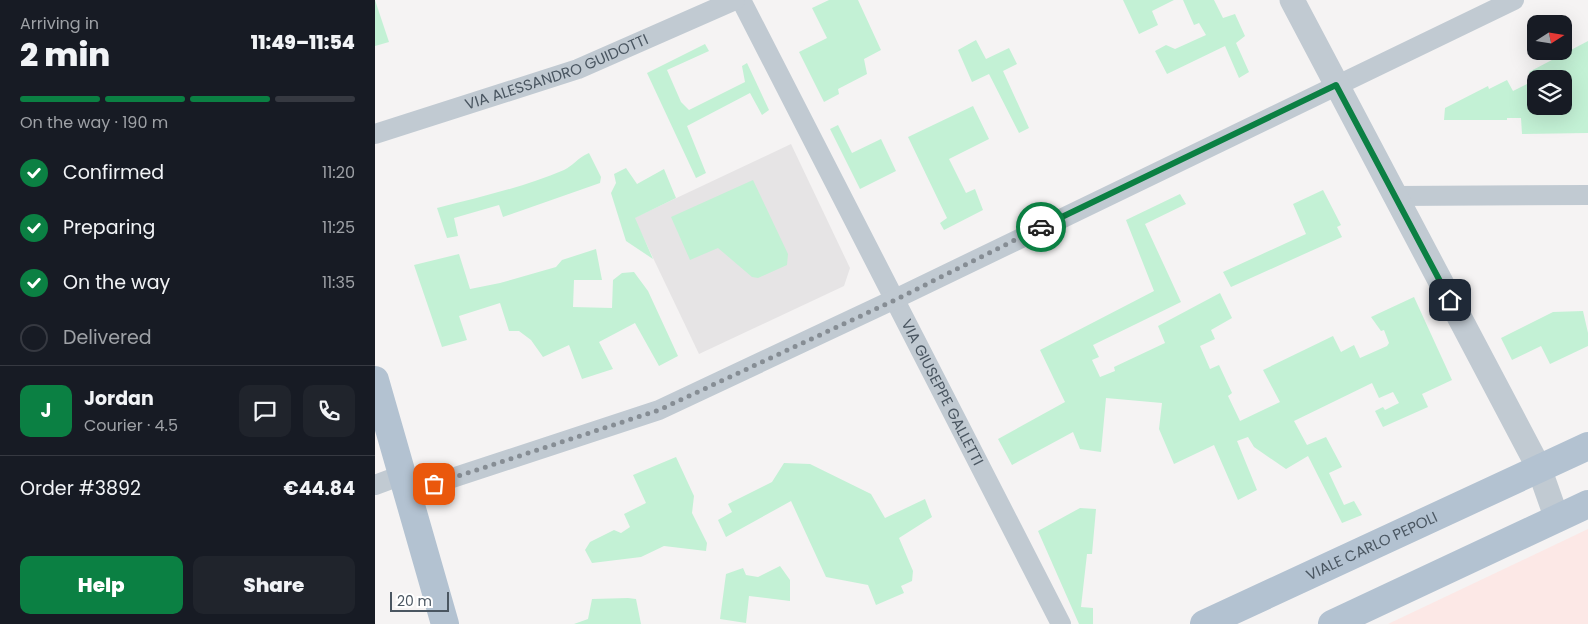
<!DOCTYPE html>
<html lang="en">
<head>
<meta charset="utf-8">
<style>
	:root { --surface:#171b24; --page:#20242c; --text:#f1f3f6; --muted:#9ea1a6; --line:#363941; --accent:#0b8043 }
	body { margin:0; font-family:Poppins,sans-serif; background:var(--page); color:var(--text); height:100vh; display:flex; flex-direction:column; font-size:19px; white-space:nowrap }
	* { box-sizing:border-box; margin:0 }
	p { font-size:16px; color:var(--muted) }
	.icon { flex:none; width:28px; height:28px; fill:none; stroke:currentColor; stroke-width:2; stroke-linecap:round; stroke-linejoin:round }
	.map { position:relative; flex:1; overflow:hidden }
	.sheet { display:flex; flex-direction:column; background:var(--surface); width:375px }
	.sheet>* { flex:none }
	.needle { width:32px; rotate:78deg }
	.fabs { position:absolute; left:1152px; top:15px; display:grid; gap:10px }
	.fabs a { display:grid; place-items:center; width:45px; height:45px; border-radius:10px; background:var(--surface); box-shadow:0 5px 20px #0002; font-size:25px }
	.scale { position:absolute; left:15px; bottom:12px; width:59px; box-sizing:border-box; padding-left:5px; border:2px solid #4a5661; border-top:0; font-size:14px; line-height:18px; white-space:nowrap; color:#4a5661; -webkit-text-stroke:4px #fff; paint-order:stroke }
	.pin { position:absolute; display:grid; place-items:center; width:42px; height:42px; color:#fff; margin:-21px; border-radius:10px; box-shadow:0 2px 8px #0006 }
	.courier { position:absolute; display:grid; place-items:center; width:50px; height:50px; margin:-25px; border:4px solid #0b8043; border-radius:50%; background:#fff; color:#222; box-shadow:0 1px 6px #0007 }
	.headline em { font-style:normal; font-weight:800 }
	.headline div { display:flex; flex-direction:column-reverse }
	.headline { display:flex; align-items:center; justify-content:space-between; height:85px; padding:0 20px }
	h1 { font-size:32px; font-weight:800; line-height:38px }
	.bar { display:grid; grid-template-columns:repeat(4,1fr); gap:8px 5px; align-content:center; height:60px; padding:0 20px }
	.bar i { height:6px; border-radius:4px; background:var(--line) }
	.bar .on { background:var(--accent) }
	.bar p { grid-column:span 4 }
	.line { display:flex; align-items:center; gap:12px; padding:0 20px; border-top:1px solid var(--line) }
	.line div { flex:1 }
	.round { display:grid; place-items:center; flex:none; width:52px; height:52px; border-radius:10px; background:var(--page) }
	ol { padding:0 20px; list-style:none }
	li { display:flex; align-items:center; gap:15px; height:55px }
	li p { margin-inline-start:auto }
	li .icon { padding:5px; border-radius:50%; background:var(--accent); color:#fff; stroke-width:4 }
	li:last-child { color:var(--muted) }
	li i { width:28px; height:28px; border:2px solid var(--line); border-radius:50% }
	.action { display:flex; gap:10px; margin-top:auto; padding:10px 20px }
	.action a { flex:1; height:58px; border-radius:10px; background:var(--accent); color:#fff; font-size:20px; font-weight:800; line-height:58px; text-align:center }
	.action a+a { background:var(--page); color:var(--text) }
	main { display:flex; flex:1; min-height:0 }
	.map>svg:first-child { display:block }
	.education { fill:#e6e4e5 }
	.medical { fill:#fce8e6 }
	.green { fill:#c3f1d5; fill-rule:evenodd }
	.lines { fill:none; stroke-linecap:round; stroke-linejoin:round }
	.minor { stroke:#c1cad2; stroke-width:20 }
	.tertiary { stroke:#c1cad2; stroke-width:25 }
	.primary { stroke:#b3c2d1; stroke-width:28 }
	.done { stroke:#868d94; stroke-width:5; stroke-dasharray:0 9 }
	.route { stroke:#0b8043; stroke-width:6 }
	.labels { text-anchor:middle; stroke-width:5; stroke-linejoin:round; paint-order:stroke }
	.street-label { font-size:15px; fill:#4a5661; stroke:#fff }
</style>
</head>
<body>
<main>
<section class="sheet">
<div class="headline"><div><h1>2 min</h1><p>Arriving in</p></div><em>11:49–11:54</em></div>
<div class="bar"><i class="on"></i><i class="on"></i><i class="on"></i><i></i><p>On the way · 190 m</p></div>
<ol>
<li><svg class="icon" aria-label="check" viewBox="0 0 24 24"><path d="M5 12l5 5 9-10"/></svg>Confirmed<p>11:20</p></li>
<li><svg class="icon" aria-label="check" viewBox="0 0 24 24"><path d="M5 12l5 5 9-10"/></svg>Preparing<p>11:25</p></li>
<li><svg class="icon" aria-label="check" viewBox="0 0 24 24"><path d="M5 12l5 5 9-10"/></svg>On the way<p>11:35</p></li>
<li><i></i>Delivered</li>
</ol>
<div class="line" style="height:90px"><b class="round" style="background:var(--accent);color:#fff">J</b><div><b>Jordan</b><p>Courier · 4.5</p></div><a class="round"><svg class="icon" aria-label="chat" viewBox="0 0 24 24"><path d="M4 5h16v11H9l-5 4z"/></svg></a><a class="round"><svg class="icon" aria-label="phone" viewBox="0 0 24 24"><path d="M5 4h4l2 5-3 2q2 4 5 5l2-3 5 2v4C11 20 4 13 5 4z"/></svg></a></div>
<div class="line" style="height:65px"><div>Order #3892</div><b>€44.84</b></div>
<div class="action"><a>Help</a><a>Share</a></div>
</section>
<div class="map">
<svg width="1213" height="624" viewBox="0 0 1213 624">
	<rect width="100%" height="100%" fill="#f5f3f3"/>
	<path class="education" d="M 416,144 L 475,268 L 469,286 L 324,354 L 259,218 Z"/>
	<path class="medical" d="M 1213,529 L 1213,624 L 1013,624 Z"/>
	<path class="green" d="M 0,0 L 14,42 L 0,46 Z
		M 454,0 L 483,0 L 506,50 L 489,59 L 492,74 L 463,89 L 464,94 L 449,102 L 424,52 L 452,38 L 437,8 Z
		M 748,0 L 799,0 L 777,11 L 783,25 L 764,34 Z
		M 808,0 L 839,0 L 848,18 L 860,14 L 870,36 L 861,43 L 874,72 L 864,78 L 850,46 L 792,74 L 780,51 L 791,45 L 800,49 L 831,35 L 824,23 L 819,25 Z
		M 601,40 L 611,59 L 634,48 L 642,64 L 628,71 L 654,128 L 644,133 L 614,74 L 597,82 L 583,50 Z
		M 1213,41 L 1213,133 L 1147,134 L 1146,118 L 1132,118 L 1132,120 L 1069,120 L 1070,108 L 1113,86 L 1114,89 L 1132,80 L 1138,91 L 1158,81 L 1154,72 ZM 1161,79 L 1189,79 L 1189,106 L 1161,106 Z
		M 330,44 L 334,51 L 292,70 L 306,102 L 314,110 L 370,82 L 367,66 L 372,63 L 394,110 L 387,115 L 375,93 L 312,126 L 331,173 L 321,178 L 272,73 Z
		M 598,106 L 614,139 L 574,159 L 591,193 L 600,189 L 608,210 L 569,230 L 565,223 L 572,218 L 533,137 Z
		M 463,125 L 477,153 L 506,139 L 521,171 L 485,189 L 455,129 Z
		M 214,153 L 226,177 L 225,183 L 128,217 L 124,205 L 79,218 L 83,236 L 72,238 L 62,208 C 105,197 149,187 189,170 C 198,166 202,158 214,153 Z
		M 251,168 L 262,184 L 289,169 L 301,198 L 260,218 L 278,259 L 251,241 L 236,193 L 241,183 L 239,174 Z
		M 378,180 L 413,254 L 412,265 L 383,278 L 377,277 L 343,248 L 315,260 L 296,217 Z
		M 948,190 L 966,225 L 962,227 L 967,237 L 856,287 L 848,272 L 931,234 L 918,204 Z
		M 805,194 L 811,204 L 770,224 L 806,302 L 718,345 L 724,357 L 717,360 L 725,377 L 740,371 L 739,367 L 790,343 L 783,326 L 845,293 L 857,318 L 836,330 L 840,339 L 825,346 L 835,369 L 844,365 L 857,393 L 853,396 L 865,421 L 905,402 L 888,370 L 958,336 L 966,352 L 979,345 L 985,358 L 1012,346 L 1014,343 L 1009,330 L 1006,331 L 996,317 L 1039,297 L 1077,380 L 1047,394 L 1053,407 L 1008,427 L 1000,411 L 1008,407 L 1010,410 L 1024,403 L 1018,392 L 1004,398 L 997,383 L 919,421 L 932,445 L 951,437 L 967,467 L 954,473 L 969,505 L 979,501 L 987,515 L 967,523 L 933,456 L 911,469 L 879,447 L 873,437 L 862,441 L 882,490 L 863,500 L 839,445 L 799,464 L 784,429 L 787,403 L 731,398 L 726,452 L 705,449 L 698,432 L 637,465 L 623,439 L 690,402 L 665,350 L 779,291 L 751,220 Z
		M 221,249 L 227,280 L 199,280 L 198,307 L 237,308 L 238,280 L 247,273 L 259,272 L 273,291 L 303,356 L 284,366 L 260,323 L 224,342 L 238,369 L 207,379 L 194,345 L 168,357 L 156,340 L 144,331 L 134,331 L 125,303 L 84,316 L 92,340 L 67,347 L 39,265 L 84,254 L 95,289 L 125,283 L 181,267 L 187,260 Z
		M 1208,311 L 1213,333 L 1213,346 L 1175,364 L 1166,346 L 1137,360 L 1126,338 L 1178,312 Z
		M 301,457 L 319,496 L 317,513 L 332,543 L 331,551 L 289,546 L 266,557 L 217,563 L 210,550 L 215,542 L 239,530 L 246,533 L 255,527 L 249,514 L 271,503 L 258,475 Z
		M 409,463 L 435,464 L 496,494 L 510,518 L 550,499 L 557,517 L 524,538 L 538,571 L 537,581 L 526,586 L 529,593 L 501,605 L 493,585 L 451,577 L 416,501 L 351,537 L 343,520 L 357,512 L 353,504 L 397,482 Z
		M 705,508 L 721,509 L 717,554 L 712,554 L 706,607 L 718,608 L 718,624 L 704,624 L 663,531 Z
		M 405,566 L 415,580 L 415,601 L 374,596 L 371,623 L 345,619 L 351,574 L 368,568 L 371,575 L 383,577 Z
		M 253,598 L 261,599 L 266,624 L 199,624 L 213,619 L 217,599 Z"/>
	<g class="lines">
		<g class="minor">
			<path id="s1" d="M 366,0 L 686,624"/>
			<path id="s2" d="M 0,134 L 203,69 L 360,0"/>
			<path d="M 1020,196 L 1213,195"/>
			<path d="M 59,484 L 284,410 L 520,299 L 1139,0"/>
			<path d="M 0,485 L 27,475"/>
		</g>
		<path class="tertiary" d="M 917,0 L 1164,468 L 1182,519"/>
		<g class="primary">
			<path d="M 0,380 L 70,624"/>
			<path id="s3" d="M 829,624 L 1213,446"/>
			<path d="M 957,624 L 1213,504"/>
		</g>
	</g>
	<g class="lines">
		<path class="done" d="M 59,484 L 284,410 L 520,300 L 666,227"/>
		<path class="route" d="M 666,227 L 961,85 L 1075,300"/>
	</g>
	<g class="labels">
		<g class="street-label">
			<text dy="5" stroke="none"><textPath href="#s2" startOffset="192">VIA ALESSANDRO GUIDOTTI</textPath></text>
			<text dy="5" stroke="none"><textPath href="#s1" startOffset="441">VIA GIUSEPPE GALLETTI</textPath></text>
			<text dy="5" stroke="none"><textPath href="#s3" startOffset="185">VIALE CARLO PEPOLI</textPath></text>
		</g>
	</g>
</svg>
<div class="fabs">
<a><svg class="needle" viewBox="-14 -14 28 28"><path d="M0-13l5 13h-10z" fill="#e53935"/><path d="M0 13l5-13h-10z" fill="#9ea1a6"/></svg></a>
<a><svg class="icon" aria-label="layers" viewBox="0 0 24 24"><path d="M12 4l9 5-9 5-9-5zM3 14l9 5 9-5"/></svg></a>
</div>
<div class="scale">20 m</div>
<div class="pin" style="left:59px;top:484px;background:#ea580c"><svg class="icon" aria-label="bag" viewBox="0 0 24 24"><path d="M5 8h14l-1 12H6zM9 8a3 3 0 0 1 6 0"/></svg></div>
<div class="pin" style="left:1075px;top:300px;background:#1f2937"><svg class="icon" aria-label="home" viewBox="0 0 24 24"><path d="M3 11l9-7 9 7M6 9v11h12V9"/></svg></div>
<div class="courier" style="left:666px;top:227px"><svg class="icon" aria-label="car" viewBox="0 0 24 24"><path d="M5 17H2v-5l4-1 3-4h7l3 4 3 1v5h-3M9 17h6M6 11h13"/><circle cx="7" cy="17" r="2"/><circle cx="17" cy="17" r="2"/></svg></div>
</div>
</main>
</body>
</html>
